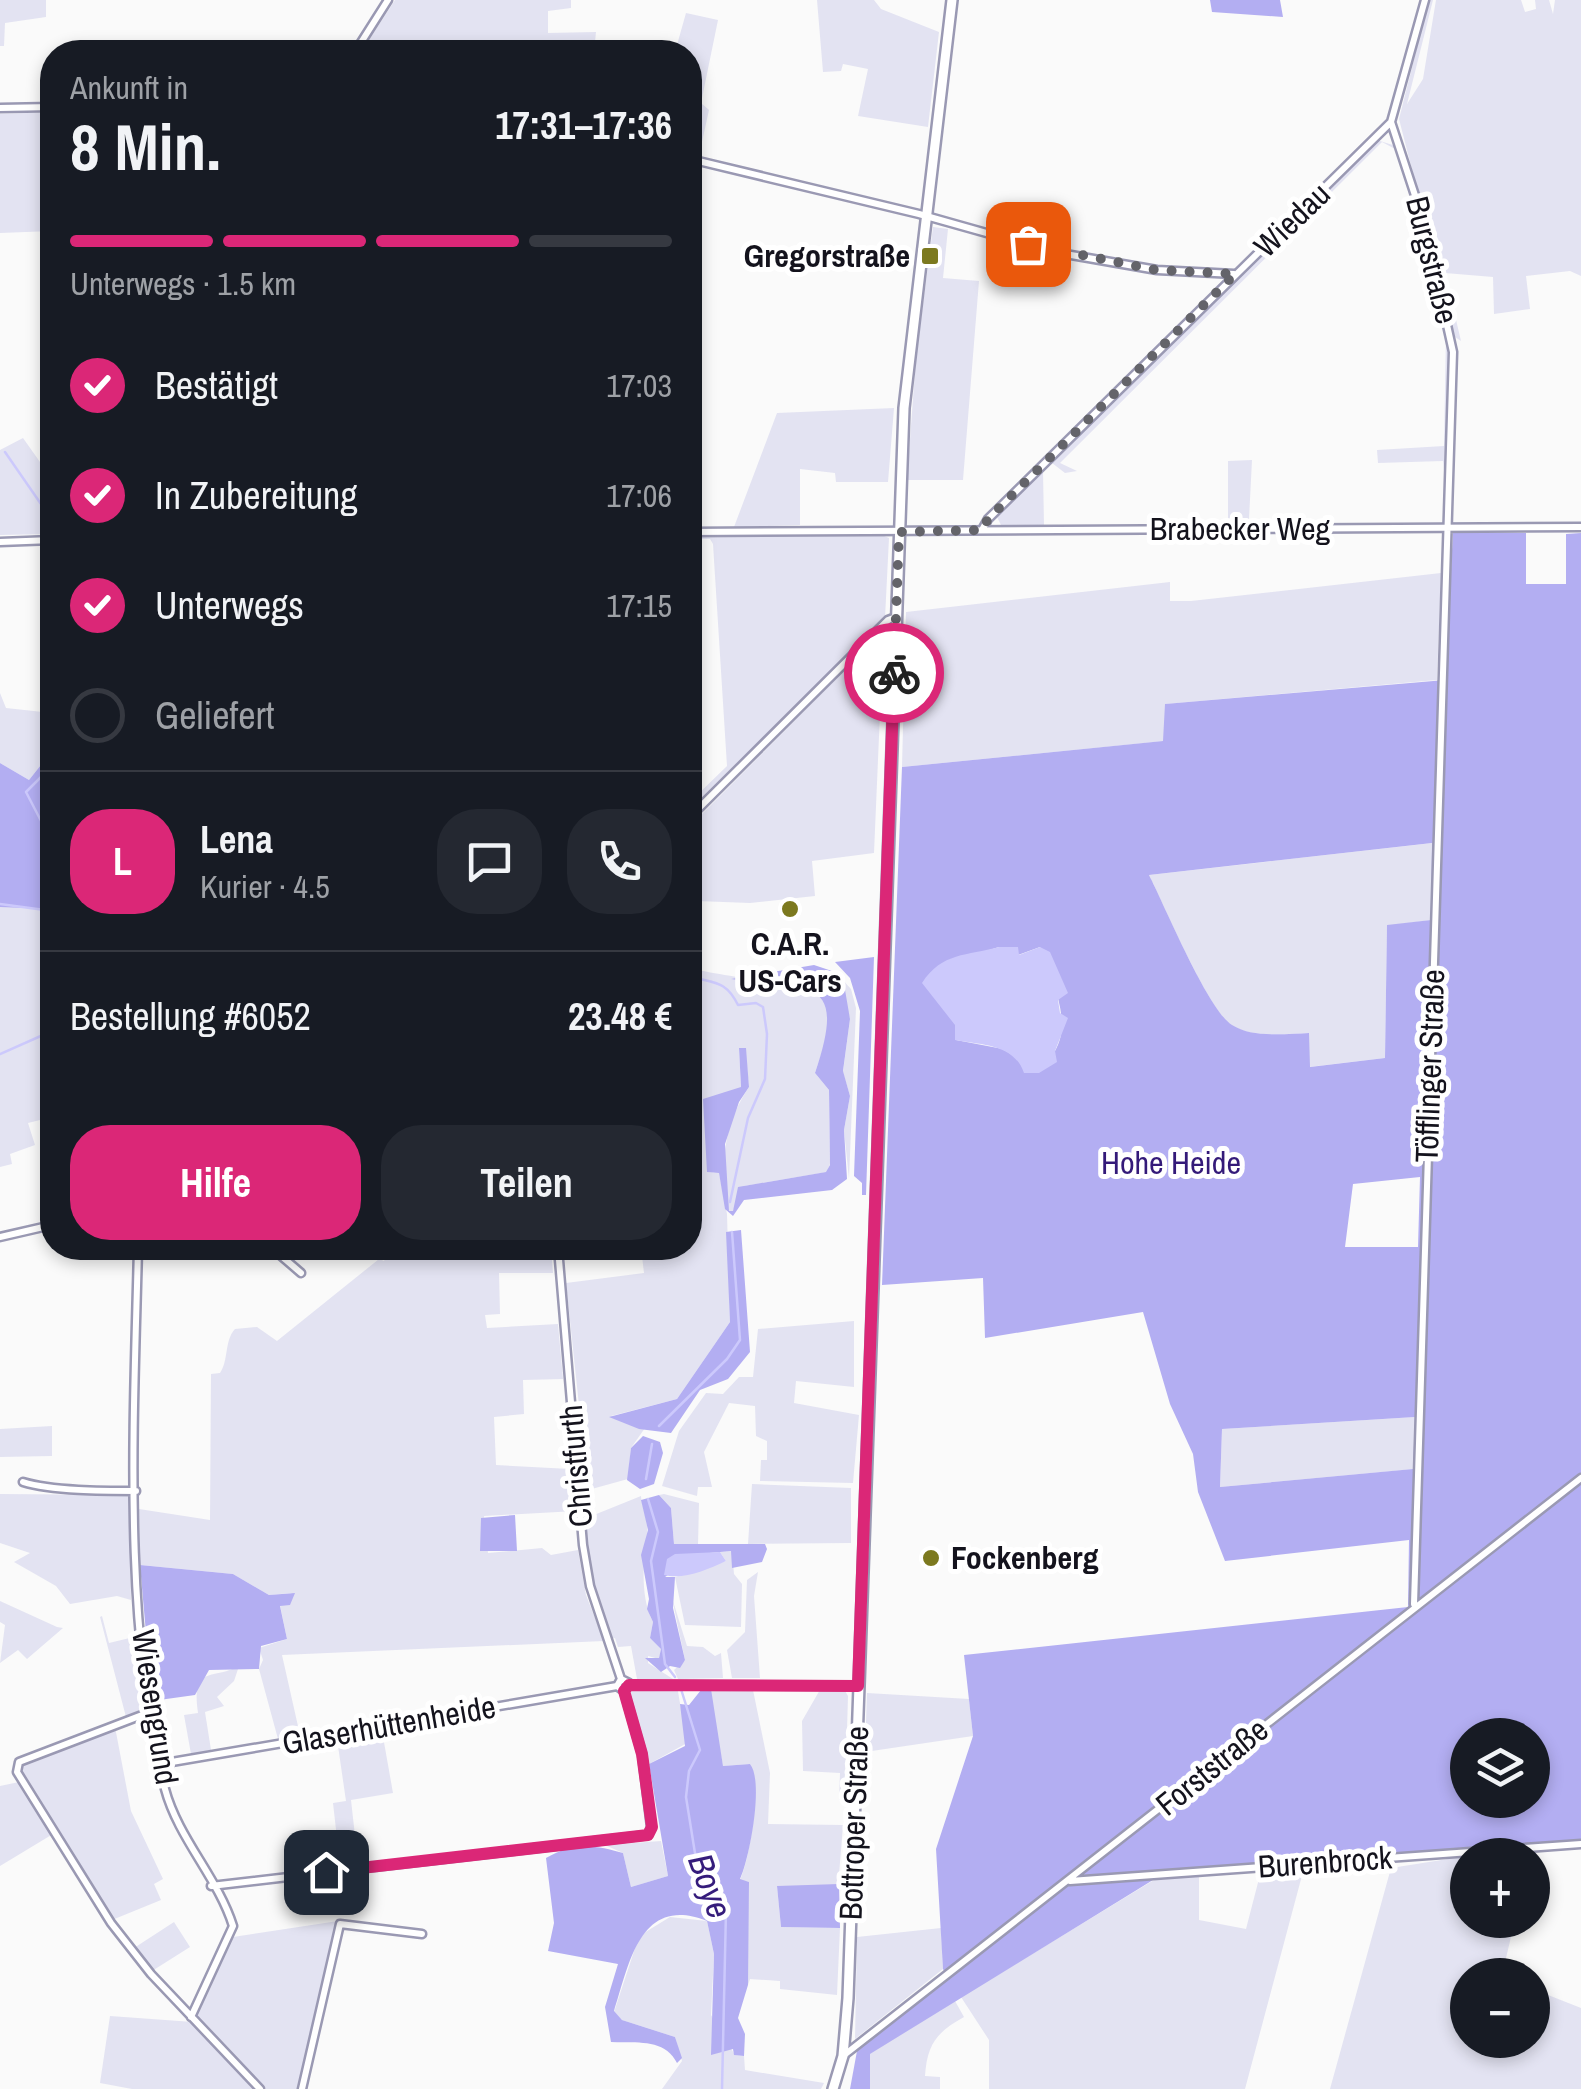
<!DOCTYPE html>
<html lang="de">
<head>
<meta charset="utf-8">
<style>
	:root { --surface:#171b24; --page:#242831; --text:#f1f3f6; --muted:#9ea1a6; --line:#363941; --accent:#db2777 }
	body { margin:0; font-family:"Archivo Narrow",sans-serif; background:var(--page); color:var(--text); height:100vh; display:flex; flex-direction:column; font-size:38px; white-space:nowrap }
	* { box-sizing:border-box; margin:0 }
	p { font-size:32px; color:var(--muted) }
	.icon { flex:none; width:55px; height:55px; fill:none; stroke:currentColor; stroke-width:2; stroke-linecap:round; stroke-linejoin:round }
	.map { position:relative; flex:1; overflow:hidden }
	.sheet { position:absolute; left:40px; top:40px; width:662px; height:1220px; display:flex; flex-direction:column; background:var(--surface); border-radius:40px; box-shadow:0 5px 15px #0003 }
	.sheet>* { flex:none }
	.tools { position:absolute; left:1450px; top:1718px; display:grid; gap:20px }
	.tools a { display:grid; place-items:center; width:100px; height:100px; border-radius:50%; background:var(--surface); box-shadow:0 5px 15px #0003; font-size:50px }
	.pin { position:absolute; display:grid; place-items:center; width:85px; height:85px; color:#fff; margin:-42px; border-radius:20px; box-shadow:0 5px 15px #0006 }
	.courier { position:absolute; display:grid; place-items:center; width:100px; height:100px; margin:-50px; border:8px solid #db2777; border-radius:50%; background:#fff; color:#222; box-shadow:0 2px 12px #0007 }
	.headline em { font-style:normal; font-weight:700 }
	.headline div { display:flex; flex-direction:column-reverse }
	.headline { display:flex; align-items:center; justify-content:space-between; height:170px; padding:0 30px }
	h1 { font-size:65px; font-weight:700; line-height:75px }
	.bar { display:grid; grid-template-columns:repeat(4,1fr); gap:15px 10px; align-content:center; height:120px; padding:0 30px }
	.bar i { height:12px; border-radius:8px; background:var(--line) }
	.bar .selected { background:var(--accent) }
	.bar p { grid-column:span 4 }
	.line { display:flex; align-items:center; gap:25px; padding:0 30px; border-top:2px solid var(--line) }
	.line div { flex:1 }
	.round { display:grid; place-items:center; flex:none; width:105px; height:105px; border-radius:40px; background:var(--page) }
	ol { padding:0 30px; list-style:none }
	li { display:flex; align-items:center; gap:30px; height:110px }
	li p { margin-inline-start:auto }
	li .icon { padding:10px; border-radius:50%; background:var(--accent); color:#fff; stroke-width:4 }
	li:last-child { color:var(--muted) }
	li i { width:55px; height:55px; border:5px solid var(--line); border-radius:50% }
	.cta { display:flex; gap:20px; margin-top:auto; padding:20px 30px }
	.cta a { flex:1; height:115px; border-radius:40px; background:var(--accent); color:#fff; font-size:40px; font-weight:700; line-height:115px; text-align:center }
	.cta a+a { background:var(--page); color:var(--text) }
	.map>svg:first-child { display:block }
	.green { fill:#e3e3f2 }
	.forest { fill:#b3aef2; fill-rule:evenodd }
	.water { fill:#ccc9fc }
	.lines { fill:none; stroke-linecap:round; stroke-linejoin:round }
	.stream { stroke:#ccc9fc; stroke-width:2.5 }
	.minor-casing { stroke:#9a99b3; stroke-width:11 }
	.secondary-casing { stroke:#9a99b3; stroke-width:14 }
	.minor { stroke:#fff; stroke-width:6 }
	.secondary { stroke:#fff; stroke-width:9 }
	.done { stroke:#64646a; stroke-width:10; stroke-dasharray:0 18 }
	.route { stroke:#db2777; stroke-width:12 }
	.poi-dot { fill:#7c791f; stroke:#fff; stroke-width:4 }
	.labels { text-anchor:middle; stroke-width:10; stroke-linejoin:round; paint-order:stroke }
	.street-label { font-size:32px; fill:#14131d; stroke:#fff }
	.poi-label { font-size:32px; font-weight:bold; fill:#14131d; stroke:#fff; text-anchor:end }
	.park-label { font-size:32px; fill:#341a79; stroke:#fff }
	.water-label { font-size:35px; font-style:italic; fill:#351c7b; stroke:#fff }
</style>
</head>
<body>
<div class="map">
<svg width="1581" height="2089" viewBox="0 0 1581 2089">
	<rect width="100%" height="100%" fill="#fafafa"/>
	<path class="green" d="M 0,0 L 46,0 L 46,17 L 5,23 L 4,46 L 0,46 Z
		M 395,0 L 571,0 L 571,8 L 548,11 L 548,33 L 596,32 L 594,52 L 361,52 Z
		M 817,0 L 874,0 L 881,9 L 939,32 L 928,127 L 858,116 L 868,69 L 843,64 L 841,71 L 823,72 Z
		M 1429,0 L 1433,0 L 1407,104 L 1423,79 L 1436,0 L 1521,0 L 1525,12 L 1536,9 L 1535,0 L 1549,0 L 1553,14 L 1555,0 L 1581,0 L 1581,276 L 1570,271 L 1526,276 L 1530,309 L 1494,314 L 1493,277 L 1445,273 L 1461,341 L 1455,337 L 1399,119 Z
		M 686,13 L 718,20 L 701,103 L 709,110 L 698,160 L 690,157 L 690,52 L 675,52 Z
		M 52,112 L 52,231 L 0,233 L 0,114 Z
		M 1377,140 L 1399,147 L 1450,346 L 1446,490 L 1443,461 L 1378,463 L 1377,450 L 1444,446 L 1446,334 L 1406,175 L 1397,150 L 1382,142 L 1060,463 L 1077,471 L 1065,473 L 1052,463 Z
		M 933,227 L 948,229 L 943,278 L 979,281 L 963,480 L 907,480 L 916,358 Z
		M 894,408 L 888,482 L 836,482 L 835,473 L 800,469 L 800,525 L 734,527 L 777,413 Z
		M 23,438 L 52,479 L 52,534 L 0,535 L 0,450 Z
		M 1252,460 L 1249,519 L 1228,519 L 1228,461 Z
		M 1043,471 L 1044,525 L 1001,525 L 997,517 Z
		M 829,533 C 850,538 872,529 889,538 L 885,618 L 690,812 L 690,802 L 727,766 L 713,544 L 710,539 L 690,539 L 690,534 Z
		M 1441,573 L 1437,680 L 1166,704 L 1164,741 L 902,767 L 906,612 L 1170,582 L 1170,601 L 1191,601 Z
		M 878,637 L 883,643 L 874,853 L 812,861 L 815,896 L 750,903 L 697,901 L 690,884 L 690,826 Z
		M 0,693 L 6,708 L 52,713 L 52,751 L 29,780 L 0,763 Z
		M 0,772 L 52,835 L 52,1117 L 28,1123 L 35,1145 L 10,1154 L 12,1164 L 0,1167 Z
		M 1433,843 L 1431,920 L 1387,926 L 1385,1058 L 1309,1067 L 1308,1033 C 1286,1034 1251,1038 1231,1025 C 1208,1009 1164,905 1149,875 Z
		M 690,968 C 712,975 819,986 827,1002 C 835,1021 821,1055 815,1073 L 829,1090 L 830,1164 L 827,1172 L 744,1186 L 733,1211 L 729,1211 C 718,1169 724,1123 749,1087 L 745,1048 L 739,1048 L 741,1087 L 708,1172 L 719,1173 L 727,1214 L 730,1322 L 677,1399 L 611,1416 L 645,1428 L 631,1448 L 628,1479 L 588,1490 L 566,1283 L 644,1273 L 641,1248 L 690,1248 Z
		M 839,976 L 851,989 L 856,1008 L 849,1179 L 844,1130 L 850,1096 L 843,1072 L 850,1019 Z
		M 391,1248 L 551,1248 L 553,1273 L 499,1273 L 500,1314 L 485,1315 L 487,1328 L 558,1324 L 563,1379 L 523,1380 L 524,1414 L 494,1417 L 496,1465 L 570,1469 L 576,1511 L 484,1516 L 488,1553 L 542,1548 L 551,1555 L 578,1550 L 586,1595 L 604,1641 L 282,1655 L 300,1735 L 278,1739 L 259,1669 L 263,1660 L 259,1648 L 287,1639 L 280,1605 L 292,1593 L 269,1595 L 233,1574 L 140,1565 L 139,1509 L 210,1520 L 211,1374 L 220,1373 C 229,1360 224,1341 235,1329 L 257,1327 L 277,1341 L 379,1259 L 384,1261 Z
		M 854,1321 L 854,1387 L 796,1381 L 794,1403 L 859,1415 L 853,1483 L 760,1481 L 761,1460 L 767,1460 L 767,1441 L 756,1436 L 755,1406 L 729,1403 L 704,1452 L 712,1487 L 698,1487 L 697,1496 L 662,1486 L 679,1431 L 706,1393 L 723,1394 L 739,1377 L 753,1377 L 758,1329 Z
		M 1415,1417 L 1414,1469 L 1220,1487 L 1222,1429 Z
		M 52,1426 L 52,1456 L 0,1457 L 0,1429 Z
		M 752,1484 L 851,1488 L 851,1543 L 748,1544 Z
		M 0,1494 L 129,1495 L 131,1600 L 117,1596 L 70,1604 L 56,1586 L 14,1562 L 30,1553 L 0,1543 Z
		M 664,1494 L 699,1503 L 698,1545 L 674,1544 L 671,1508 L 659,1495 Z
		M 641,1496 C 641,1503 649,1523 647,1534 C 643,1562 640,1597 653,1622 L 650,1638 L 661,1649 L 659,1659 L 648,1656 L 648,1663 L 673,1679 L 637,1679 L 631,1646 L 618,1647 L 615,1638 L 610,1639 L 593,1584 L 584,1519 Z
		M 732,1551 L 734,1574 L 742,1584 L 741,1627 L 685,1625 L 675,1577 L 726,1561 L 720,1552 Z
		M 758,1572 L 754,1596 L 760,1678 L 732,1678 L 727,1650 L 745,1632 L 747,1580 Z
		M 672,1598 L 687,1646 L 703,1647 L 715,1656 L 721,1653 L 723,1678 L 678,1679 L 674,1670 L 685,1660 Z
		M 0,1601 L 57,1627 L 63,1628 L 27,1659 L 18,1650 L 0,1663 L 5,1625 L 0,1622 Z
		M 102,1616 L 109,1643 L 138,1636 L 147,1706 L 126,1717 L 100,1617 Z
		M 239,1666 L 234,1681 L 217,1697 L 224,1706 L 205,1712 L 211,1750 L 191,1754 L 184,1715 L 198,1713 C 191,1664 211,1681 239,1666 Z
		M 677,1686 L 687,1743 L 649,1764 L 629,1693 L 638,1688 Z
		M 760,1687 L 753,1690 L 770,1773 L 768,1824 L 843,1825 L 838,1887 L 777,1886 L 781,1927 L 840,1928 L 837,1995 L 780,1989 L 780,1981 L 750,1979 L 748,1985 L 745,1980 L 749,1882 L 740,1880 C 750,1858 762,1785 750,1764 L 723,1766 L 708,1688 Z
		M 821,1688 L 844,1689 L 848,1696 L 845,1800 L 839,1800 L 840,1773 L 803,1771 L 802,1721 Z
		M 867,1693 L 969,1699 L 973,1736 L 865,1752 Z
		M 115,1727 L 131,1811 L 163,1879 L 154,1884 L 161,1900 L 112,1920 L 20,1773 L 24,1762 Z
		M 382,1731 L 393,1793 L 351,1800 L 358,1863 L 340,1865 L 333,1803 L 346,1801 L 337,1739 Z
		M 19,1782 L 53,1834 L 0,1866 L 0,1786 Z
		M 661,1841 L 668,1876 L 631,1887 L 623,1853 L 605,1845 Z
		M 1467,1856 L 1468,1920 L 1515,1920 L 1502,1975 L 1468,1975 L 1468,2040 L 1532,2040 L 1533,1989 L 1581,2008 L 1581,2089 L 1330,2089 L 1391,1868 Z
		M 1304,1868 L 1245,2089 L 989,2089 L 989,2040 L 961,1997 L 1154,1880 L 1199,1876 L 1199,1920 L 1246,1929 L 1261,1871 Z
		M 670,1917 L 707,1921 L 714,1954 L 711,2015 L 735,2055 L 744,2056 L 745,2070 L 824,2083 L 821,2089 L 662,2089 L 682,2061 L 675,2037 L 622,2020 L 614,2012 L 639,1936 Z
		M 338,1921 L 300,2089 L 266,2089 L 198,2020 L 198,2009 L 233,1937 Z
		M 174,1922 L 190,1947 L 152,1971 L 134,1948 Z
		M 941,1928 L 943,1969 L 855,2039 L 857,1937 Z
		M 955,2001 L 964,2017 C 937,2032 927,2044 925,2076 L 940,2077 L 940,2089 L 870,2089 L 869,2054 Z
		M 110,2016 L 193,2022 L 258,2089 L 132,2089 L 100,2083 Z"/>
	<path class="forest" d="M 1210,0 L 1280,0 L 1283,17 L 1212,12 Z
		M 1453,532 L 1526,533 L 1526,584 L 1566,584 L 1566,534 L 1581,533 L 1581,1841 L 1166,1872 L 870,2054 L 870,2089 L 850,2089 L 857,2051 L 948,1979 L 943,1969 L 936,1849 L 973,1736 L 964,1655 L 1408,1607 L 1409,1540 L 1225,1561 L 1198,1492 L 1193,1454 L 1170,1404 L 1143,1312 L 985,1338 L 983,1278 L 882,1285 L 902,767 L 1163,741 L 1165,704 L 1445,680 ZM 1432,843 L 1431,920 L 1387,925 L 1385,1058 L 1310,1067 L 1309,1033 C 1286,1034 1252,1038 1232,1025 C 1208,1010 1164,904 1149,875 ZM 999,947 L 1018,955 L 1040,947 C 1051,978 1073,1021 1055,1051 L 1020,1060 L 1003,1049 L 956,1040 L 970,956 ZM 1420,1177 L 1418,1247 L 1345,1247 L 1353,1184 ZM 1415,1417 L 1413,1469 L 1220,1487 L 1222,1429 ZM 1468,1735 L 1532,1735 L 1532,1800 L 1468,1800 Z
		M 52,751 L 52,776 L 40,798 L 52,821 L 52,909 L 0,907 L 0,763 L 29,780 Z
		M 874,957 L 866,1195 L 862,1195 L 862,1183 L 854,1176 L 860,1011 L 850,978 L 835,962 Z
		M 814,965 L 835,972 L 844,984 L 850,1019 L 843,1071 L 850,1096 L 844,1130 L 847,1179 L 832,1190 L 744,1200 L 733,1216 L 725,1209 L 719,1173 L 707,1172 L 703,1099 L 741,1087 L 739,1048 L 746,1048 L 749,1087 L 739,1102 L 725,1144 L 729,1211 L 733,1211 L 738,1187 L 826,1172 L 830,1165 L 829,1090 L 815,1073 C 848,975 811,990 731,979 Z
		M 741,1230 L 750,1352 L 728,1379 L 700,1390 L 671,1433 L 639,1429 L 609,1417 L 677,1399 L 730,1322 L 726,1232 Z
		M 643,1436 L 660,1442 L 663,1453 L 654,1484 L 640,1489 L 627,1480 L 631,1448 Z
		M 659,1495 L 671,1508 L 674,1544 L 765,1544 L 767,1549 L 762,1562 L 732,1568 L 731,1551 L 699,1554 L 665,1577 L 675,1577 L 673,1608 L 685,1660 L 680,1668 L 670,1666 L 661,1672 L 645,1658 L 659,1658 L 661,1649 L 650,1638 L 653,1622 L 647,1609 L 649,1599 L 641,1555 L 648,1530 L 641,1500 Z
		M 515,1515 L 517,1551 L 480,1551 L 481,1518 Z
		M 140,1565 L 233,1574 L 269,1595 L 295,1593 L 290,1605 L 280,1606 L 287,1639 L 261,1646 L 259,1669 L 209,1670 L 195,1695 L 152,1701 Z
		M 711,1689 L 723,1766 L 750,1764 C 764,1781 750,1857 740,1879 L 749,1882 L 748,1985 L 738,2018 L 745,2034 L 744,2056 L 734,2055 L 733,2049 L 711,2055 L 714,1954 L 707,1921 C 639,1894 629,1966 614,2011 L 622,2020 L 675,2037 L 682,2058 L 677,2063 C 665,2038 635,2043 611,2042 L 605,2007 L 618,1964 L 548,1951 L 554,1923 L 546,1858 C 573,1842 596,1845 623,1853 L 631,1887 L 668,1876 L 649,1764 L 685,1746 L 680,1704 L 689,1705 L 701,1690 Z
		M 839,1884 L 840,1928 L 781,1927 L 777,1886 Z"/>
	<path class="water" d="M 999,947 L 1018,947 L 1019,955 L 1040,947 L 1050,952 L 1068,993 L 1058,1000 L 1060,1013 L 1068,1018 L 1055,1051 L 1057,1062 L 1039,1073 L 1024,1073 C 1014,1044 982,1045 955,1040 L 955,1025 L 922,983 C 942,952 967,956 999,947 Z
		M 720,1552 L 726,1561 C 707,1570 683,1580 664,1575 L 667,1559 L 675,1554 Z"/>
	<g class="lines">
		<path class="stream" d="M 5,452 L 52,520
			M 52,766 L 26,792 L 52,842
			M 0,904 L 52,911
			M 690,976 C 713,984 725,979 738,1005 L 756,1003 L 763,1007 L 767,1034 L 765,1079 L 748,1118 L 730,1202
			M 0,1054 L 52,1031
			M 659,1426 L 727,1359 L 740,1340 L 732,1232
			M 646,1479 L 652,1444
			M 648,1499 L 658,1532 L 651,1561 L 665,1664 L 675,1677
			M 681,1689 L 700,1750 L 689,1771 L 686,1797 L 698,1872 L 707,1897 L 726,1911 L 722,2089"/>
		<defs>
			<path id="minor" d="M 355,52 L 388,0
				M 0,108 L 52,107
				M 690,159 L 919,214 L 1054,252 L 1157,270 L 1234,274
				M 982,530 L 988,519 L 1391,122
				M 690,532 L 1581,527
				M 0,542 L 52,540
				M 690,817 L 888,620 L 896,617
				M 0,1237 L 52,1225
				M 138,1248 C 134,1417 122,1626 165,1789 C 178,1838 218,1878 233,1926 L 191,2017
				M 272,1248 L 301,1273
				M 558,1248 L 583,1545 L 590,1586 L 621,1679
				M 23,1482 C 52,1491 104,1491 136,1491
				M 1414,1604 L 1453,352 L 1425,226 L 1391,122 L 1425,0
				M 629,1685 L 859,1686
				M 150,1712 L 19,1762 L 17,1772 L 111,1923 L 151,1974 L 260,2089
				M 160,1764 L 617,1686 L 624,1691 L 629,1683 L 621,1679 L 617,1686
				M 1070,1881 L 1581,1844
				M 211,1886 L 648,1835 L 651,1827 L 642,1754 L 624,1691
				M 843,2056 L 1581,1478
				M 302,2089 L 340,1924 L 422,1934"/>
			<path id="secondary" d="M 833,2089 L 843,2056 L 848,1998 L 904,408 L 952,0"/>
		</defs>
		<use href="#minor" class="minor-casing"/>
		<use href="#secondary" class="secondary-casing"/>
		<use href="#minor" class="minor"/>
		<use href="#secondary" class="secondary"/>
	</g>
	<g class="lines">
		<path class="done" d="M 894,673 L 899,532 L 982,530 L 988,519 L 1235,274 L 1156,270 L 1028,244"/>
		<path class="route" d="M 326,1872 L 648,1835 L 652,1827 L 642,1754 L 624,1691 L 629,1685 L 858,1686 L 894,673"/>
	</g>
	<g class="poi-dot">
		<rect x="920" y="246" width="20" height="20" rx="5"/>
		<circle cx="790" cy="909" r="10"/>
		<circle cx="931" cy="1558" r="10"/>
	</g>
	<g class="labels">
		<g class="street-label">
			<text transform="translate(1292 220) rotate(-44)" y="11">Wiedau</text>
			<text transform="translate(1432 260) rotate(76)" y="11">Burgstraße</text>
			<text x="1240" y="540">Brabecker Weg</text>
			<text transform="translate(1430 1066) rotate(-88)" y="11">Töfflinger Straße</text>
			<text transform="translate(576 1466) rotate(-95)" y="11">Christfurth</text>
			<text transform="translate(155 1707) rotate(81)" y="11">Wiesengrund</text>
			<text transform="translate(389 1725) rotate(-10)" y="11">Glaserhüttenheide</text>
			<text transform="translate(1212 1767) rotate(-39)" y="11">Forststraße</text>
			<text transform="translate(854 1823) rotate(-88)" y="11">Bottroper Straße</text>
			<text transform="translate(1325 1862) rotate(-4)" y="11">Burenbrock</text>
		</g>
		<g class="poi-label">
			<text x="910" y="267">Gregorstraße</text>
			<text x="790" y="955" text-anchor="middle">C.A.R.<tspan x="790" dy="37">US-Cars</tspan></text>
			<text x="951" y="1569" text-anchor="start">Fockenberg</text>
		</g>
		<g class="park-label">
			<text x="1171" y="1174">Hohe Heide</text>
		</g>
		<g class="water-label">
			<text transform="translate(710 1886) rotate(70)" y="12">Boye</text>
		</g>
	</g>
</svg>
<div class="tools">
<a><svg class="icon" aria-label="layers" viewBox="0 0 24 24"><path d="M12 4l9 5-9 5-9-5zM3 14l9 5 9-5"/></svg></a>
<a>+</a>
<a>−</a>
</div>
<div class="pin" style="left:1028px;top:244px;background:#ea580c"><svg class="icon" aria-label="bag" viewBox="0 0 24 24"><path d="M5 8h14l-1 12H6zM9 8a3 3 0 0 1 6 0"/></svg></div>
<div class="pin" style="left:326px;top:1872px;background:#1f2937"><svg class="icon" aria-label="home" viewBox="0 0 24 24"><path d="M3 11l9-7 9 7M6 9v11h12V9"/></svg></div>
<div class="courier" style="left:894px;top:673px"><svg class="icon" aria-label="bike" viewBox="0 0 24 24"><circle cx="6" cy="16" r="4"/><circle cx="18" cy="16" r="4"/><path d="M6 16l4-8h5l3 8M10 8l3 8H6M13 5h3"/></svg></div>
<section class="sheet">
<div class="headline"><div><h1>8 Min.</h1><p>Ankunft in</p></div><em>17:31–17:36</em></div>
<div class="bar"><i class="selected"></i><i class="selected"></i><i class="selected"></i><i></i><p>Unterwegs · 1.5 km</p></div>
<ol>
<li><svg class="icon" aria-label="check" viewBox="0 0 24 24"><path d="M5 12l5 5 9-10"/></svg>Bestätigt<p>17:03</p></li>
<li><svg class="icon" aria-label="check" viewBox="0 0 24 24"><path d="M5 12l5 5 9-10"/></svg>In Zubereitung<p>17:06</p></li>
<li><svg class="icon" aria-label="check" viewBox="0 0 24 24"><path d="M5 12l5 5 9-10"/></svg>Unterwegs<p>17:15</p></li>
<li><i></i>Geliefert</li>
</ol>
<div class="line" style="height:180px"><b class="round" style="background:var(--accent);color:#fff">L</b><div><b>Lena</b><p>Kurier · 4.5</p></div><a class="round"><svg class="icon" aria-label="chat" viewBox="0 0 24 24"><path d="M4 5h16v11H9l-5 4z"/></svg></a><a class="round"><svg class="icon" aria-label="phone" viewBox="0 0 24 24"><path d="M5 4h4l2 5-3 2q2 4 5 5l2-3 5 2v4C11 20 4 13 5 4z"/></svg></a></div>
<div class="line" style="height:130px"><div>Bestellung #6052</div><b>23.48 €</b></div>
<div class="cta"><a>Hilfe</a><a>Teilen</a></div>
</section>
</div>
</body>
</html>
